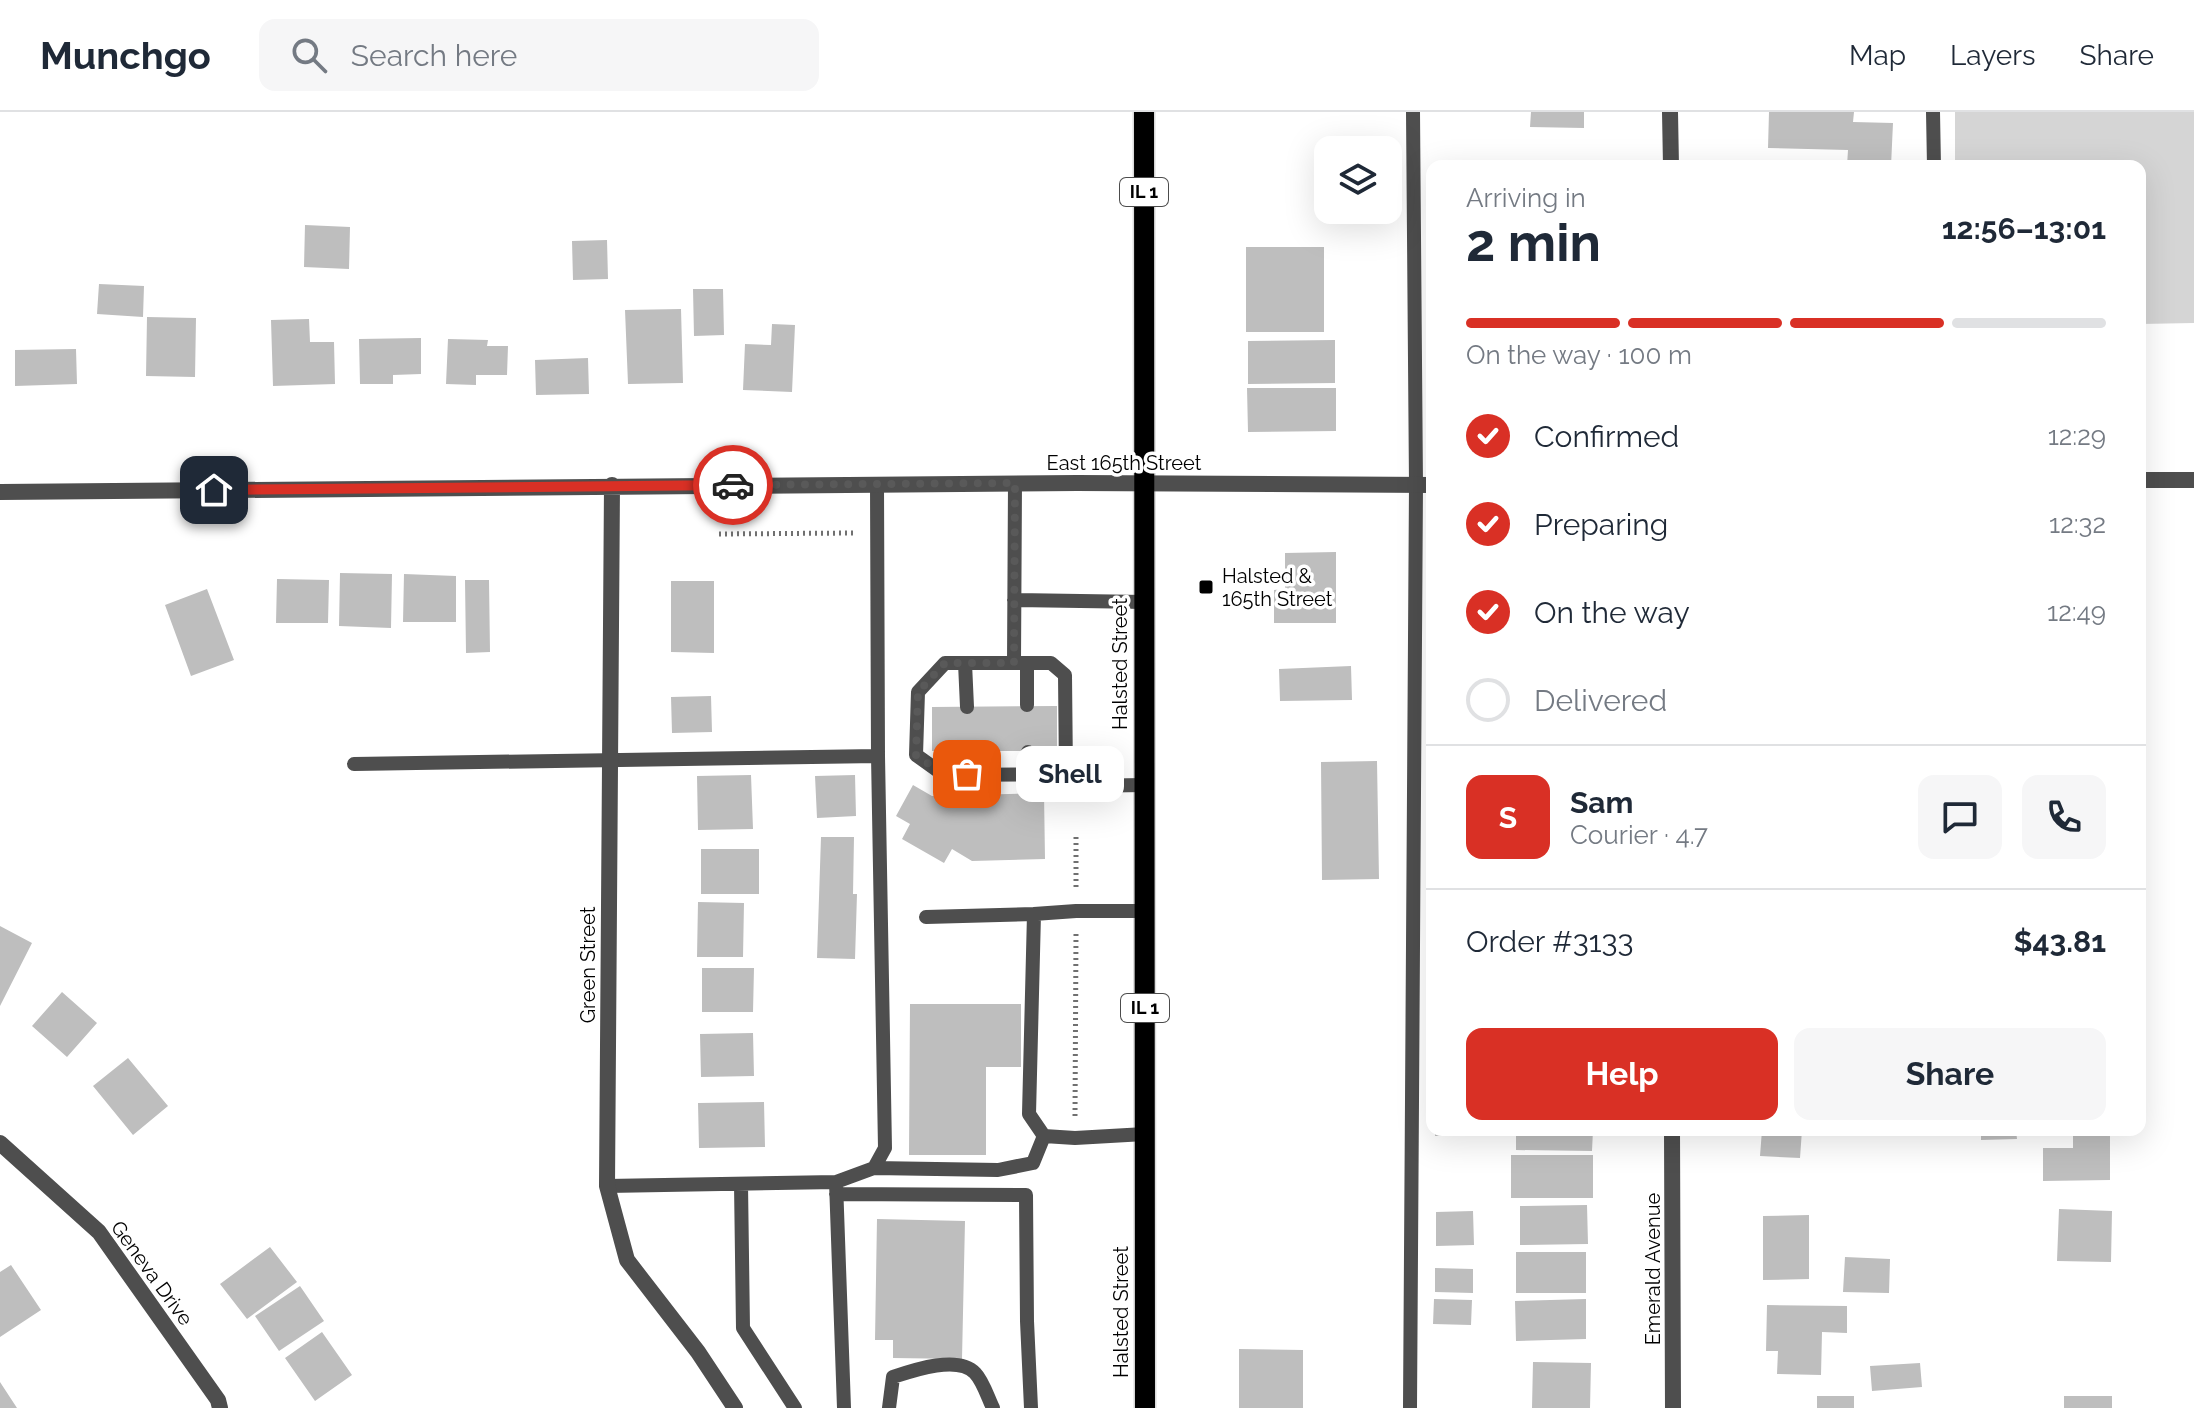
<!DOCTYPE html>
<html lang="en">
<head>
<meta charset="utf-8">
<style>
	:root { --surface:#fff; --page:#f6f6f7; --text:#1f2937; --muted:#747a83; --line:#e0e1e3; --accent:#d93025 }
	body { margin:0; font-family:Raleway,sans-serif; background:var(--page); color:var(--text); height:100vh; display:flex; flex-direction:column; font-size:30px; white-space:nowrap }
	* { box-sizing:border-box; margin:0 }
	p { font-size:26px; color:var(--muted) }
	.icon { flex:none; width:44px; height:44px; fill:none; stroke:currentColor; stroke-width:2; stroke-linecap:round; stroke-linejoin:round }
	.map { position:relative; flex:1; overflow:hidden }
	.drawer { position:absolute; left:1426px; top:48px; width:720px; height:976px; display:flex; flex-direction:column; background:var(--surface); border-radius:16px; box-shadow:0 8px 32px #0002 }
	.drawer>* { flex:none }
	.controls { position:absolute; left:1314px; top:24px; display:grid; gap:16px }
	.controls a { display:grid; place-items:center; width:88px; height:88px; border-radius:16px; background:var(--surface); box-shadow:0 8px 32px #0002; font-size:40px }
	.pin { position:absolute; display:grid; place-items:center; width:68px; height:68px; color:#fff; margin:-34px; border-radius:16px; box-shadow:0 4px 12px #0006 }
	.courier { position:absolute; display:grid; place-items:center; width:80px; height:80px; margin:-40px; border:6px solid #d93025; border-radius:50%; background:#fff; color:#222; box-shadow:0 2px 10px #0007 }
	.bubble { position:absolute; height:56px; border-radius:16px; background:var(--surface); box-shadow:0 8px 32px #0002; font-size:26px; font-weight:700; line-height:56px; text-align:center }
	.overview em { font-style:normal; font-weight:700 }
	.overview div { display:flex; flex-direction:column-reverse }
	.overview { display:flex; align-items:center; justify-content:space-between; height:136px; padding:0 40px }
	h1 { font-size:52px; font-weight:700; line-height:60px }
	.bar { display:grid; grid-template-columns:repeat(4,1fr); gap:12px 8px; align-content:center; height:96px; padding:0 40px }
	.bar i { height:10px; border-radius:6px; background:var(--line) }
	.bar .current { background:var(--accent) }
	.bar p { grid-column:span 4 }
	.line { display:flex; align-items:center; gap:20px; padding:0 40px; border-top:2px solid var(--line) }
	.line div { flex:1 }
	.round { display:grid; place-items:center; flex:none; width:84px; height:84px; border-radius:16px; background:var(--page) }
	ol { padding:0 40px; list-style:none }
	li { display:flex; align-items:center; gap:24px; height:88px }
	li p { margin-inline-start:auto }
	li .icon { padding:8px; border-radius:50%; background:var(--accent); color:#fff; stroke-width:4 }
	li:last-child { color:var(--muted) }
	li i { width:44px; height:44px; border:4px solid var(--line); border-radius:50% }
	.button { display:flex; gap:16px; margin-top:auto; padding:16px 40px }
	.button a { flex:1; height:92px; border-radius:16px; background:var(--accent); color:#fff; font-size:32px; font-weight:700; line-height:92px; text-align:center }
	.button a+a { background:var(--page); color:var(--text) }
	header { display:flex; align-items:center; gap:48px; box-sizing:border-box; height:112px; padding:0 40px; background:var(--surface); border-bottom:2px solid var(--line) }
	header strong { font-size:38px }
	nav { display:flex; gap:44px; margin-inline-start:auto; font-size:28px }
	.search { width:560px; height:72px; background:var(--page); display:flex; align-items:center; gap:20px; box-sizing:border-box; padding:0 28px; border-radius:16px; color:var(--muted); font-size:30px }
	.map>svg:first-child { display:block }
	.green { fill:#d5d5d5 }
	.building { fill:#bebebe }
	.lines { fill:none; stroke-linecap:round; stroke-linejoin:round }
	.primary-casing { stroke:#dbdbdb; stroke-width:23 }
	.path { stroke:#707070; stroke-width:5; stroke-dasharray:2 4; stroke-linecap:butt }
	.lane { stroke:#4e4e4e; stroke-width:14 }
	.street { stroke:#4e4e4e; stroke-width:16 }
	.primary { stroke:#000; stroke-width:20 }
	.done { stroke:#595959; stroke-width:8; stroke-dasharray:0 14.4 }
	.route { stroke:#d93025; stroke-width:10 }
	.poi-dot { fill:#000; stroke:#fff; stroke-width:3 }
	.labels { text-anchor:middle; stroke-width:7; stroke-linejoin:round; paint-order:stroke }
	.shield { fill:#fff; stroke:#4c4c4c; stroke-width:2 }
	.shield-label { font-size:18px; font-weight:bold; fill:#000 }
	.street-label { font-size:20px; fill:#000; stroke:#fff }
	.poi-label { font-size:20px; fill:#000; stroke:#fff; text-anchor:start }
</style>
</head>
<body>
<header>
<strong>Munchgo</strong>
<div class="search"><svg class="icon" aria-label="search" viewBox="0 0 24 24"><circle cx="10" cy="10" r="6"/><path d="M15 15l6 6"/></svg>Search here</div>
<nav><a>Map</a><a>Layers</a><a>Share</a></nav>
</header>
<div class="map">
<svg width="2194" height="1296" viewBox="0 0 2194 1296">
	<rect width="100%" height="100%" fill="#fff"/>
	<path class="green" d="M 1955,0 L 2194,0 L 2194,211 L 2140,212 L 2140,54 L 1955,54 Z"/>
	<path class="building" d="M 1531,0 L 1584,0 L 1584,16 L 1530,15 Z
		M 1769,0 L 1854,0 L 1853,10 L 1893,11 L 1891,54 L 1847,54 L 1848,38 L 1768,36 Z
		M 305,113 L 350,115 L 349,157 L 304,155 Z
		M 607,128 L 608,167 L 573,168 L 572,129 Z
		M 1246,135 L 1324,135 L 1324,220 L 1246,220 Z
		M 99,172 L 144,174 L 143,205 L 97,202 Z
		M 693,177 L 723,177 L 724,223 L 694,224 Z
		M 681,197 L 683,271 L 628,272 L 625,198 Z
		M 147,205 L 196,206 L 195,265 L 146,264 Z
		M 309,207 L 310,230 L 334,230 L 335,272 L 273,274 L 271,208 Z
		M 772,212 L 795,213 L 792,280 L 743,278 L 745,232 L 771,233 Z
		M 421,226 L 421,262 L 393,263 L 393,272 L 360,272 L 359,227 Z
		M 448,227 L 488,228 L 487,234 L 508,234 L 507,263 L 476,263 L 476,273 L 446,272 Z
		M 1335,228 L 1335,271 L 1248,272 L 1248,229 Z
		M 76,237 L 77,272 L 15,274 L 15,238 Z
		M 588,246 L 589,282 L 536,283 L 535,248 Z
		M 1247,276 L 1336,276 L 1336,319 L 1248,320 Z
		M 1336,440 L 1336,511 L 1274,511 L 1274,478 L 1285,477 L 1285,441 Z
		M 340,461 L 392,462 L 391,516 L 339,514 Z
		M 404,462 L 456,464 L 456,510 L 403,510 Z
		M 277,467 L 329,468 L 328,511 L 276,511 Z
		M 465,468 L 489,468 L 490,540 L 466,541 Z
		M 671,469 L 714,469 L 714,541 L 671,540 Z
		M 207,477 L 234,548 L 191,564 L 165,493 Z
		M 1351,554 L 1352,588 L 1280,589 L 1279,557 Z
		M 711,584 L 712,620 L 672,621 L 671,585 Z
		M 1057,594 L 1057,639 L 932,639 L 932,595 Z
		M 1377,649 L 1379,767 L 1322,768 L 1321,650 Z
		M 751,663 L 753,717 L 698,718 L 697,664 Z
		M 855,663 L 856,704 L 817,706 L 815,664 Z
		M 913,673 L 932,684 L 1044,681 L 1045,747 L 972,749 L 952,737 L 944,751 L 902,727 L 910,712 L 896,704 Z
		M 821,725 L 854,725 L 853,782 L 857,782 L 855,847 L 817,846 Z
		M 701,737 L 759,737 L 759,782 L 701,782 Z
		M 698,790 L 744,791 L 743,845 L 697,845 Z
		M 0,814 L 32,831 L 0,894 Z
		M 702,856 L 754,856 L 753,900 L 702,900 Z
		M 62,880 L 97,911 L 67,945 L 32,914 Z
		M 910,892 L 1021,892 L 1021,955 L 986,955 L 986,1043 L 909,1043 Z
		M 753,921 L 754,964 L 701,965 L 700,922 Z
		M 128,946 L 168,994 L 133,1023 L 93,974 Z
		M 764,990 L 765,1035 L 699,1036 L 698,991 Z
		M 1435,1018 L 1472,1018 L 1472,1024 L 1435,1024 Z
		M 1516,1018 L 1593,1018 L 1592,1039 L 1516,1038 Z
		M 1762,1018 L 1802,1018 L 1800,1046 L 1760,1044 Z
		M 1981,1018 L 2016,1018 L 2017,1027 L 1981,1028 Z
		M 2073,1018 L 2110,1018 L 2110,1068 L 2043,1069 L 2043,1036 L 2073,1036 Z
		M 1511,1043 L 1593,1043 L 1593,1086 L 1511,1086 Z
		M 1587,1093 L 1588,1132 L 1520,1133 L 1520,1094 Z
		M 2059,1097 L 2112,1099 L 2111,1150 L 2057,1149 Z
		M 1473,1099 L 1474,1133 L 1436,1134 L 1436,1100 Z
		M 1809,1103 L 1809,1167 L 1763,1168 L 1763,1104 Z
		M 877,1107 L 965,1109 L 962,1247 L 893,1246 L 893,1228 L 875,1228 Z
		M 270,1135 L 297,1170 L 247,1207 L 220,1172 Z
		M 1516,1140 L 1586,1140 L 1586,1181 L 1516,1181 Z
		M 1845,1145 L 1890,1147 L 1889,1181 L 1843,1180 Z
		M 11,1153 L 41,1198 L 0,1225 L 0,1160 Z
		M 1435,1156 L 1473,1157 L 1473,1181 L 1435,1180 Z
		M 300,1174 L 324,1209 L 279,1239 L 255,1204 Z
		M 1434,1187 L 1472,1188 L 1471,1213 L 1433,1212 Z
		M 1586,1187 L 1586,1227 L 1516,1229 L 1515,1189 Z
		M 1767,1193 L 1847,1194 L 1847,1221 L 1822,1220 L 1821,1263 L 1777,1262 L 1778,1239 L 1766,1239 Z
		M 322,1220 L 352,1263 L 315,1289 L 285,1246 Z
		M 1239,1237 L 1303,1238 L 1303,1296 L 1239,1296 Z
		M 1533,1250 L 1591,1251 L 1590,1296 L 1532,1296 Z
		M 1920,1251 L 1922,1275 L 1872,1279 L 1870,1254 Z
		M 0,1270 L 17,1296 L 0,1296 Z
		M 1817,1284 L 1854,1284 L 1854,1296 L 1817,1296 Z
		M 2064,1284 L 2112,1284 L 2112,1296 L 2064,1296 Z"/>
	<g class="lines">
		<defs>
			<path id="primary" d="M 1144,0 L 1145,1296"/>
		</defs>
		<use href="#primary" class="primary-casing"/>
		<path class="path" d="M 719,422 L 853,421
			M 1076,725 L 1076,776
			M 1075,1004 L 1076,822"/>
		<path class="lane" d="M 1933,0 L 1934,54
			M 1015,371 L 1014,551 L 945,551 L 918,580 L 916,643 L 944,663 L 1066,662 L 1076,674 L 1145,673
			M 1014,488 L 1145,490
			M 965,551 L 967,595
			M 1014,551 L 1051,551 L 1065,563 L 1066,662
			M 1027,551 L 1027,593
			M 1028,640 L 1028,662
			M 967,641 L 967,662
			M 354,652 L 878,644
			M 1145,799 L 1076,799 L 1034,802 L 1029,1002 L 1044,1024 L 1075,1026 L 1145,1022
			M 926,805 L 1034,802
			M 874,1056 L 998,1058 L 1033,1051 L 1044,1024
			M 836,1070 L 874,1056 L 885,1036 L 878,644 L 877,372
			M 741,1072 L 743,1216 L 795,1296
			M 607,1074 L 836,1070 L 844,1296
			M 836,1082 L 1026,1083 L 1027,1209 L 1031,1296
			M 889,1296 L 893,1265 C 914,1258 958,1243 975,1261 C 983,1269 988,1286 993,1296
			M 1410,1296 L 1416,373 L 1413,0"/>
		<path class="street" d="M 1670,0 L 1671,54
			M 2140,368 L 2194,368
			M 612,373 L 607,1074 L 627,1148 L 698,1240 L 735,1296
			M 0,380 L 1077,371 L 1432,373
			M 1672,1018 L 1673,1296
			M 0,1031 L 99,1120 L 218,1288 L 220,1296"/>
		<use href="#primary" class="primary"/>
	</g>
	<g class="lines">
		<path class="done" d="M 733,373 L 1015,371 L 1014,551 L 945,551 L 918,580 L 916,643 L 944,663 L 967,662"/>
		<path class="route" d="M 214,378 L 733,373"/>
	</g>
	<rect class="poi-dot" x="1198" y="467" width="16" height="16" rx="4"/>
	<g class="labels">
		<g class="shield">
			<rect x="1120" y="66" width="48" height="28" rx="6"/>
			<rect x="1121" y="882" width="48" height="28" rx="6"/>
		</g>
		<g class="shield-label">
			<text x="1144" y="86">IL 1</text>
			<text x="1145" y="902">IL 1</text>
		</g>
		<g class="street-label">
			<text x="1124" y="358">East 165th Street</text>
			<text transform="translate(1120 552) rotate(-90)" y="7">Halsted Street</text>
			<text transform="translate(588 853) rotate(-90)" y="7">Green Street</text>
			<text transform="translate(1653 1157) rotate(-90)" y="7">Emerald Avenue</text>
			<text transform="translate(152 1161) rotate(54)" y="7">Geneva Drive</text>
			<text transform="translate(1121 1200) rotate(-90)" y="7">Halsted Street</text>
		</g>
		<g class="poi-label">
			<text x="1222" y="471">Halsted &amp;<tspan x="1222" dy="23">165th Street</tspan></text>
		</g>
	</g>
</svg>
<div class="controls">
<a><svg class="icon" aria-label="layers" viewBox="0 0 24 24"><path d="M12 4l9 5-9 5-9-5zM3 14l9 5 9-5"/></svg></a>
</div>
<div class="pin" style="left:967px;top:662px;background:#ea580c"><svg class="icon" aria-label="bag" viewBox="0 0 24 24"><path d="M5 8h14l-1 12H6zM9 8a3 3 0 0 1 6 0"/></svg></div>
<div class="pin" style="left:214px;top:378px;background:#1f2937"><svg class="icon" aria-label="home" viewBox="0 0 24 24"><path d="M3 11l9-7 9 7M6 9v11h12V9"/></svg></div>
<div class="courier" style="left:733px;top:373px"><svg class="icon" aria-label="car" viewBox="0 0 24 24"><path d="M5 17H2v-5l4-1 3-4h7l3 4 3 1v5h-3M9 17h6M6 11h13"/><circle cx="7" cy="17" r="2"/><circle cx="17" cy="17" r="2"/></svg></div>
<div class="bubble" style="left:1016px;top:634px;width:108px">Shell</div>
<section class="drawer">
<div class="overview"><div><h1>2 min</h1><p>Arriving in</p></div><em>12:56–13:01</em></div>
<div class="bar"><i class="current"></i><i class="current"></i><i class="current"></i><i></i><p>On the way · 100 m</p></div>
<ol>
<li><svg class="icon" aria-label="check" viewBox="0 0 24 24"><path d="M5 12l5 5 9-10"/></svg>Confirmed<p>12:29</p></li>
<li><svg class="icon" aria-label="check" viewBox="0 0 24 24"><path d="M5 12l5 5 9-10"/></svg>Preparing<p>12:32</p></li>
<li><svg class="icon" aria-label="check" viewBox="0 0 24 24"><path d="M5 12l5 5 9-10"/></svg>On the way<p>12:49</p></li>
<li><i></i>Delivered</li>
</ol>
<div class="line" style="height:144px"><b class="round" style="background:var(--accent);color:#fff">S</b><div><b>Sam</b><p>Courier · 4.7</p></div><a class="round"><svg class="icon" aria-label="chat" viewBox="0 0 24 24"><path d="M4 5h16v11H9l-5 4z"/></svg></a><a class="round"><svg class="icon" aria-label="phone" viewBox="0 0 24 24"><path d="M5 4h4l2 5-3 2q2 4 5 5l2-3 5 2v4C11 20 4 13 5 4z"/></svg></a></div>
<div class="line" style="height:104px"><div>Order #3133</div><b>$43.81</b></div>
<div class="button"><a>Help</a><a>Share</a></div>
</section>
</div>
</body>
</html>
